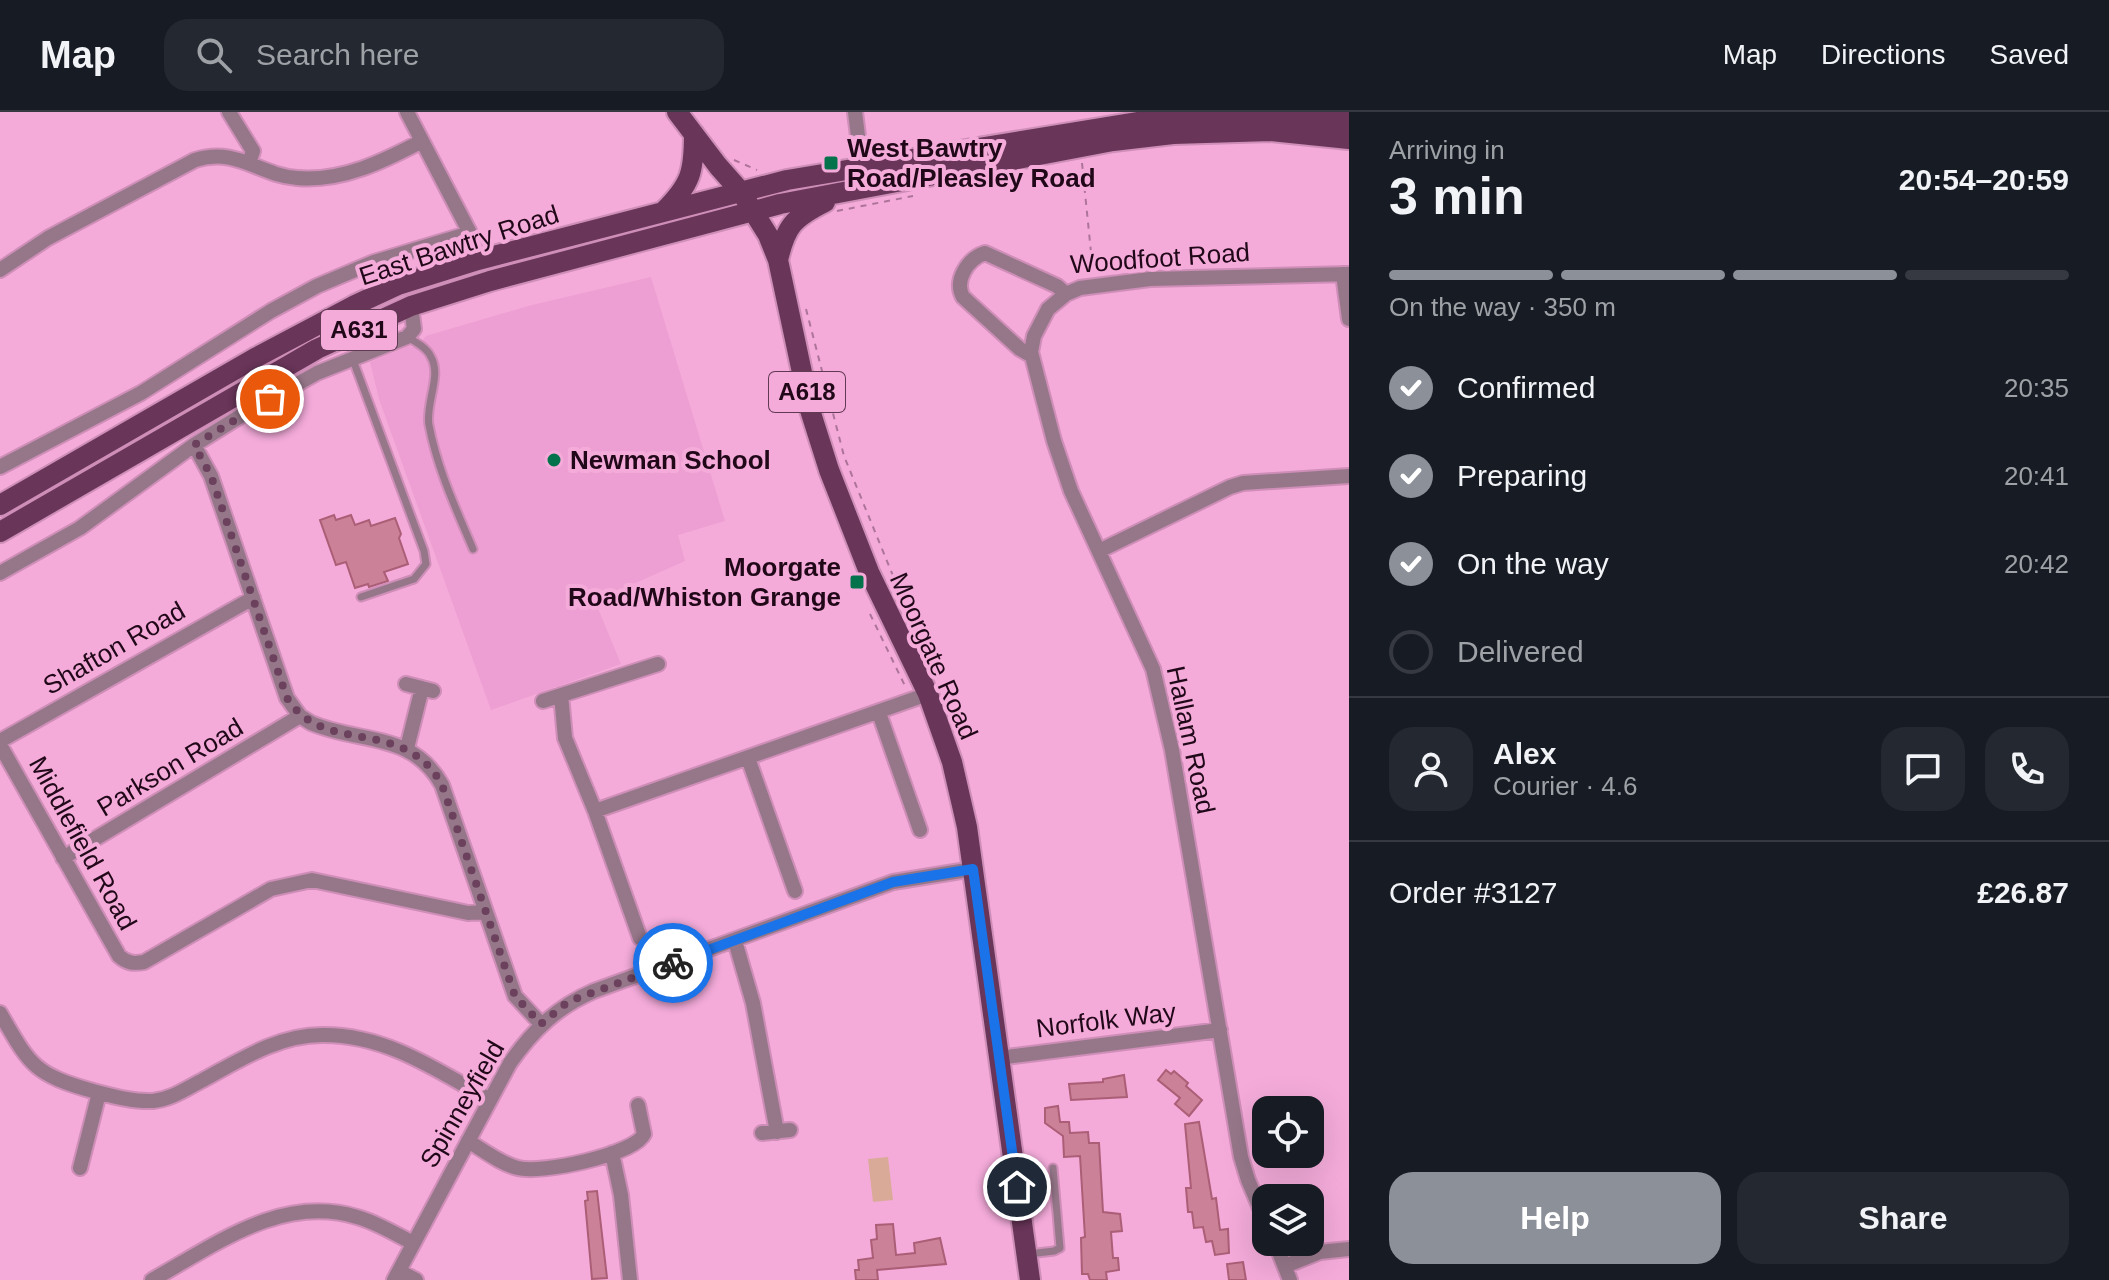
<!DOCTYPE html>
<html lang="en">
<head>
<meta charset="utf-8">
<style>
	:root { --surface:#171b24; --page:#242831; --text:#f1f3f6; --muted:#9ea1a6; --line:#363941; --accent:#8c9099 }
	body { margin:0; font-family:Helvetica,sans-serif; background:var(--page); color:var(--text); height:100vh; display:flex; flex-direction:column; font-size:30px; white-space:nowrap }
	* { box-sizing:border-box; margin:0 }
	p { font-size:26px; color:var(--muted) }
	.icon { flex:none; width:44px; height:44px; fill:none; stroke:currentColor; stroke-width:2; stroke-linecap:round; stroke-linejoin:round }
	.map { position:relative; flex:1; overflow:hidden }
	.panel { display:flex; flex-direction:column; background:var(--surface); width:760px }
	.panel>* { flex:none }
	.buttons { position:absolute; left:1252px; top:984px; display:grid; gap:16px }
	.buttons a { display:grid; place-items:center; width:72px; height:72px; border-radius:16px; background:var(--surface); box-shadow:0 8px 32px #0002; font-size:40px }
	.pin { position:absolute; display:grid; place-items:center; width:68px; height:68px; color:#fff; margin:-34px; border:4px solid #fff; border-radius:50%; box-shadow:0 2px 8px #0007 }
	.courier { position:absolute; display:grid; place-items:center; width:80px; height:80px; margin:-40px; border:6px solid #1a73e8; border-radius:50%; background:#fff; color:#222; box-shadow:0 2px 10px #0007 }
	.head em { font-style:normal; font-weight:600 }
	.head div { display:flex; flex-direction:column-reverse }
	.head { display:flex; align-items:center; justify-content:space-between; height:136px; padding:0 40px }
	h1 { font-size:52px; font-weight:600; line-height:60px }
	.bar { display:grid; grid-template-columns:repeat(4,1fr); gap:12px 8px; align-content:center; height:96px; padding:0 40px }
	.bar i { height:10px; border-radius:6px; background:var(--line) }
	.bar .active { background:var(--accent) }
	.bar p { grid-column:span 4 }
	.line { display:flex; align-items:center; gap:20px; padding:0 40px; border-top:2px solid var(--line) }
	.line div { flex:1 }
	.round { display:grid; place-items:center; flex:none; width:84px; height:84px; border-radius:24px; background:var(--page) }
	ol { padding:0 40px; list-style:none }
	li { display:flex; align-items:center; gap:24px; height:88px }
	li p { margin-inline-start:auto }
	li .icon { padding:8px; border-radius:50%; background:var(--accent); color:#fff; stroke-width:4 }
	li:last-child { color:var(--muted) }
	li i { width:44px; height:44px; border:4px solid var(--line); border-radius:50% }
	.cta { display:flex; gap:16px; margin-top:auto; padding:16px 40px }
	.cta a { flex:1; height:92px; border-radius:24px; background:var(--accent); color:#fff; font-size:32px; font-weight:600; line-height:92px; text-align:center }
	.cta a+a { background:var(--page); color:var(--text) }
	header { display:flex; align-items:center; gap:48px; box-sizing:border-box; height:112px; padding:0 40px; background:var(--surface); border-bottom:2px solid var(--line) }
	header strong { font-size:38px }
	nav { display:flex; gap:44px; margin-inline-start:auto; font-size:28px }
	.search { width:560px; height:72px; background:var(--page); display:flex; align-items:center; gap:20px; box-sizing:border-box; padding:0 28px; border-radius:24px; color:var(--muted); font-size:30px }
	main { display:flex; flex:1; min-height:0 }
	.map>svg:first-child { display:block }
	.built { fill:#ed9ed2 }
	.green { fill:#daaa99 }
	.building { fill:#cb8298; stroke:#ab5e76; stroke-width:2 }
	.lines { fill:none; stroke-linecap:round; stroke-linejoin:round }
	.service-casing { stroke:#ce8eb7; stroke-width:11 }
	.minor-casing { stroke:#ce8eb7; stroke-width:18 }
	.primary-casing { stroke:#ce8eb7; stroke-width:24 }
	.path { stroke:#ad7499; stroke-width:2; stroke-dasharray:6 6; stroke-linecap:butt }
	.service { stroke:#96778a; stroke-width:7 }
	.minor { stroke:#96778a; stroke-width:14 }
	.primary { stroke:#693559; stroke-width:20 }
	.done { stroke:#6b415d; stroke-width:8; stroke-dasharray:0 14.4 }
	.route { stroke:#1a73e8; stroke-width:10 }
	.poi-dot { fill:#04724a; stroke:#f4abda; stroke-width:3 }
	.labels { text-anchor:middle; stroke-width:8; stroke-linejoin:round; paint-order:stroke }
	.shield { fill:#f4abda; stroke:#603953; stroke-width:2 }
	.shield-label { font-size:24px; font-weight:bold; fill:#210819 }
	.poi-label { font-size:26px; font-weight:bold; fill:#210819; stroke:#f4abda; text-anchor:start }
	.street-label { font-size:26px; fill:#210819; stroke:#f4abda }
</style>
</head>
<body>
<header>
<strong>Map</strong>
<div class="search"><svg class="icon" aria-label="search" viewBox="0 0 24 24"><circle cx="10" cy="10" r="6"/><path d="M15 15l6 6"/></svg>Search here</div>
<nav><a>Map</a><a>Directions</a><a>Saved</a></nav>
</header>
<main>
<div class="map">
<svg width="1349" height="1168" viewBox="0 0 1349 1168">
	<rect width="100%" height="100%" fill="#f4abda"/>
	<path class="built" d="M 651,165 L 725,409 L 678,423 L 685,449 L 595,489 L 621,552 L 491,598 L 379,287 L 370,250 L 409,234 L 416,236 L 426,224 L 528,194 Z"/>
	<path class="green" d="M 888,1045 L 893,1088 L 873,1090 L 868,1047 Z"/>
	<path class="building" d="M 334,403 L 336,408 L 351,403 L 355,413 L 369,408 L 371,414 L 395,406 L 401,422 L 399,426 L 408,452 L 384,460 L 388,469 L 369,475 L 368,472 L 355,476 L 346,450 L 336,453 L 320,408 Z
		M 1166,958 L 1171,962 L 1174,959 L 1188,971 L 1186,974 L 1202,988 L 1189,1004 L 1175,992 L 1180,986 L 1158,968 Z
		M 1124,963 L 1127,985 L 1071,988 L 1069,972 L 1103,970 L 1103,967 Z
		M 1058,994 L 1060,1010 L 1069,1010 L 1070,1021 L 1088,1020 L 1089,1031 L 1099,1031 L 1103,1100 L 1120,1102 L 1122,1119 L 1111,1120 L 1113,1146 L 1118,1146 L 1119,1158 L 1106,1160 L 1107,1168 L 1090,1168 L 1088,1162 L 1082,1162 L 1081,1126 L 1085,1125 L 1080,1044 L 1064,1045 L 1063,1024 L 1045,1011 L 1045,996 Z
		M 1199,1010 L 1212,1087 L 1216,1086 L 1220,1118 L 1228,1117 L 1229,1141 L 1215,1143 L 1212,1129 L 1206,1130 L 1203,1115 L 1194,1116 L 1192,1100 L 1188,1100 L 1186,1076 L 1191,1076 L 1185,1012 Z
		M 597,1079 L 607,1166 L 592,1167 L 585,1089 L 588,1088 L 587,1080 Z
		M 893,1112 L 896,1143 L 915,1141 L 914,1131 L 940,1126 L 946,1152 L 877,1158 L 878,1168 L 856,1168 L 855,1158 L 859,1158 L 858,1148 L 873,1146 L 871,1128 L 877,1127 L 876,1113 Z
		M 1243,1150 L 1246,1168 L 1229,1168 L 1227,1152 Z"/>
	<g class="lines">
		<defs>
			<path id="service" d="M 407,225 C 416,230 427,236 431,245 C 442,264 425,292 429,313 C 437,356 456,397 473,437
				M 353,248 L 424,439 L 426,452 L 414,467 L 361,485
				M 1029,1142 L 1054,1139 L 1060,1136 L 1053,1056"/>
			<path id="minor" d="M 229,0 L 253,39 L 249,51
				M 407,0 L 470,121 L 478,148
				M 855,0 L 862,56
				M 0,158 L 48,126 L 195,48 C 238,35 258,63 297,66 C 342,70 384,49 422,29
				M 1343,162 L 1349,207
				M 1032,244 L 1020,237 L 963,185 C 954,169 967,147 985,141 L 1057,174 L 1066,182
				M 194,333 L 211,364 L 287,586 L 300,604 L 311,611 C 360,632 412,619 442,673 L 515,884 L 541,912
				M 0,355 L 141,281 L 271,199 L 317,174 L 374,150 L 470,121
				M 1099,439 L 1230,375 L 1243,371 L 1349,364
				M 0,461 L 80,416 L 194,333 L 247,300 L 317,261 L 407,225 L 414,217 L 411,194
				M 406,572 L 433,579
				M 561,583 L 565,626 L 595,699 L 640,826
				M 543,589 L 658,552
				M 879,601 L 920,718
				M 0,629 L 253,486
				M 0,633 L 119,844 C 127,851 133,852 144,850 L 271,777 L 312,768 L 468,801 L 485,800
				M 407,636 L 422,576
				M 748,646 L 795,779
				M 595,699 L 928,582
				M 63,746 L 300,604
				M 735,829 L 753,891 L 777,1020
				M 0,901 C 30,953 33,962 93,979 C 112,984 133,990 153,989 C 172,987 187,976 203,968 C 240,948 278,923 322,923 C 385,922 437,958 490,988
				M 998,946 L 1220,918
				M 762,1021 L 790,1018
				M 468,1029 C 483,1038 501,1052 518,1056 C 541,1062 634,1043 644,1022 L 638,993
				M 612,1041 L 621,1083 L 630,1168
				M 80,1056 L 99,981
				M 1266,1110 L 1248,1068 L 1241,1045 L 1172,638 L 1153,557 L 1071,379 L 1054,329 L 1031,240 L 1034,224 L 1048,197 L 1066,182 L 1080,176 L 1150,167 L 1349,162
				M 1275,1130 L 1290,1168
				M 1285,1154 L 1320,1140 L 1349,1137
				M 399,1159 L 416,1168
				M 152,1168 C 215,1133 281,1082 357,1105 C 376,1110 395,1122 413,1131
				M 394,1168 L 510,951 C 533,918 557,895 594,879 L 893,770 L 973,757"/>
			<path id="primary" d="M 677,0 L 718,54 L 741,80 L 768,123 L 778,148 L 810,298 L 829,358 L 869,460 L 928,582 L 952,650 L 967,715 L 1030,1168
				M 664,99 C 691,72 694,60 694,22
				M 778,148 C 786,114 793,106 825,90
				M 0,393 L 257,245 L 355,193 L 398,173 L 478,148 L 787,68 L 966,38 L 1156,7 L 1211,3 L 1273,2 L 1349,9
				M 0,420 L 317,237 L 411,194 L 490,169 L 780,92 L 1113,29 L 1173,22 L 1270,19 L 1349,27"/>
		</defs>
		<use href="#service" class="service-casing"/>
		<use href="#minor" class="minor-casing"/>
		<use href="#primary" class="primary-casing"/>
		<path class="path" d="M 734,48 L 757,58
			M 1082,51 L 1093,160
			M 837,99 L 913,84
			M 806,197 L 844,344 L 907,498
			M 870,502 L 906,576"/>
		<use href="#service" class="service"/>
		<use href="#minor" class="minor"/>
		<use href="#primary" class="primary"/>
	</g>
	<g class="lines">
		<path class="done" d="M 270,287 L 194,333 L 211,364 L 287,586 C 324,645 404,603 442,673 L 515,884 L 541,912 L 564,893 L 578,886 L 673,851"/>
		<path class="route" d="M 673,851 L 893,770 L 973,757 L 1017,1075"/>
	</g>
	<g class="poi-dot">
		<rect x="823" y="43" width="16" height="16" rx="4"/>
		<circle cx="554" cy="348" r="8"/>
		<rect x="849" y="462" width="16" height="16" rx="4"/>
	</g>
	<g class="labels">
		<g class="shield">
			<rect x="321" y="198" width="76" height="40" rx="6"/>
			<rect x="769" y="260" width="76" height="40" rx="6"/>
		</g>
		<g class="shield-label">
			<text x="359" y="226">A631</text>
			<text x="807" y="288">A618</text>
		</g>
		<g class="poi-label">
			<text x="847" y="45">West Bawtry<tspan x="847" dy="30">Road/Pleasley Road</tspan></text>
			<text x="570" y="357">Newman School</text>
			<text x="841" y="464" text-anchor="end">Moorgate<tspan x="841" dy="30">Road/Whiston Grange</tspan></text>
		</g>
		<g class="street-label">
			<text transform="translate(459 133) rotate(-18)" y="9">East Bawtry Road</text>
			<text transform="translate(1160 146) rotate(-4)" y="9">Woodfoot Road</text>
			<text transform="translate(114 536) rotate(-30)" y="9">Shafton Road</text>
			<text transform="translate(934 544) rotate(66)" y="9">Moorgate Road</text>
			<text transform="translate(1191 628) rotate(78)" y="9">Hallam Road</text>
			<text transform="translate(170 655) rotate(-31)" y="9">Parkson Road</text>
			<text transform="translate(83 731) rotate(61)" y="9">Middlefield Road</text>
			<text transform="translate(1106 908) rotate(-7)" y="9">Norfolk Way</text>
			<text transform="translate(462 992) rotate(-60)" y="9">Spinneyfield</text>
		</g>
	</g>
</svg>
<div class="buttons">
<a><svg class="icon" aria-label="locate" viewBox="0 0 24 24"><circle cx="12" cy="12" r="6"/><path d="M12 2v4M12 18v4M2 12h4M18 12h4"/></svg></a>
<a><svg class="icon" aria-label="layers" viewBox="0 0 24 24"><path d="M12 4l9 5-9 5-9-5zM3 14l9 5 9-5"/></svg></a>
</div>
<div class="pin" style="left:270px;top:287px;background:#ea580c"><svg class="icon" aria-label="bag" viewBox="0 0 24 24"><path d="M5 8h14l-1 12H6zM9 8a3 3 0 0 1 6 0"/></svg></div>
<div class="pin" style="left:1017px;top:1075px;background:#1f2937"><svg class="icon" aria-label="home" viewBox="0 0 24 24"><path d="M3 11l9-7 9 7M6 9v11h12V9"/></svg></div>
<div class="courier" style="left:673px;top:851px"><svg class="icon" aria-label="bike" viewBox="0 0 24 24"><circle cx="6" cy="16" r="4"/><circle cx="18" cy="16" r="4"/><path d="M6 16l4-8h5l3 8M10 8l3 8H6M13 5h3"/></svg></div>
</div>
<section class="panel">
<div class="head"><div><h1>3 min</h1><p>Arriving in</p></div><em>20:54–20:59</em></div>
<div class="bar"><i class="active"></i><i class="active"></i><i class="active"></i><i></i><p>On the way · 350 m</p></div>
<ol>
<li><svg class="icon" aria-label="check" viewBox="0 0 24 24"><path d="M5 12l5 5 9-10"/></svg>Confirmed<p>20:35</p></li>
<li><svg class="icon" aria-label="check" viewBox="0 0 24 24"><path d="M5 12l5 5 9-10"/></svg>Preparing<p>20:41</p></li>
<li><svg class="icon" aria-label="check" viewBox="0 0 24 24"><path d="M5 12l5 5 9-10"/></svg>On the way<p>20:42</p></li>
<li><i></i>Delivered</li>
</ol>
<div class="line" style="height:144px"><a class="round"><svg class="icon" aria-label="person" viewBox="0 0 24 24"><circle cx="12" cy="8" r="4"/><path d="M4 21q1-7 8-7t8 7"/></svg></a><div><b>Alex</b><p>Courier · 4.6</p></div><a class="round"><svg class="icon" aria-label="chat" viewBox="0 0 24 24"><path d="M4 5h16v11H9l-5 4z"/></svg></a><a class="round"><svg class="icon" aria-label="phone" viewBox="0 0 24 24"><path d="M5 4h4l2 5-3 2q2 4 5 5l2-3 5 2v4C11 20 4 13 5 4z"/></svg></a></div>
<div class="line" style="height:104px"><div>Order #3127</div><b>£26.87</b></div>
<div class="cta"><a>Help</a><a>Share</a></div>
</section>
</main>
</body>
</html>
